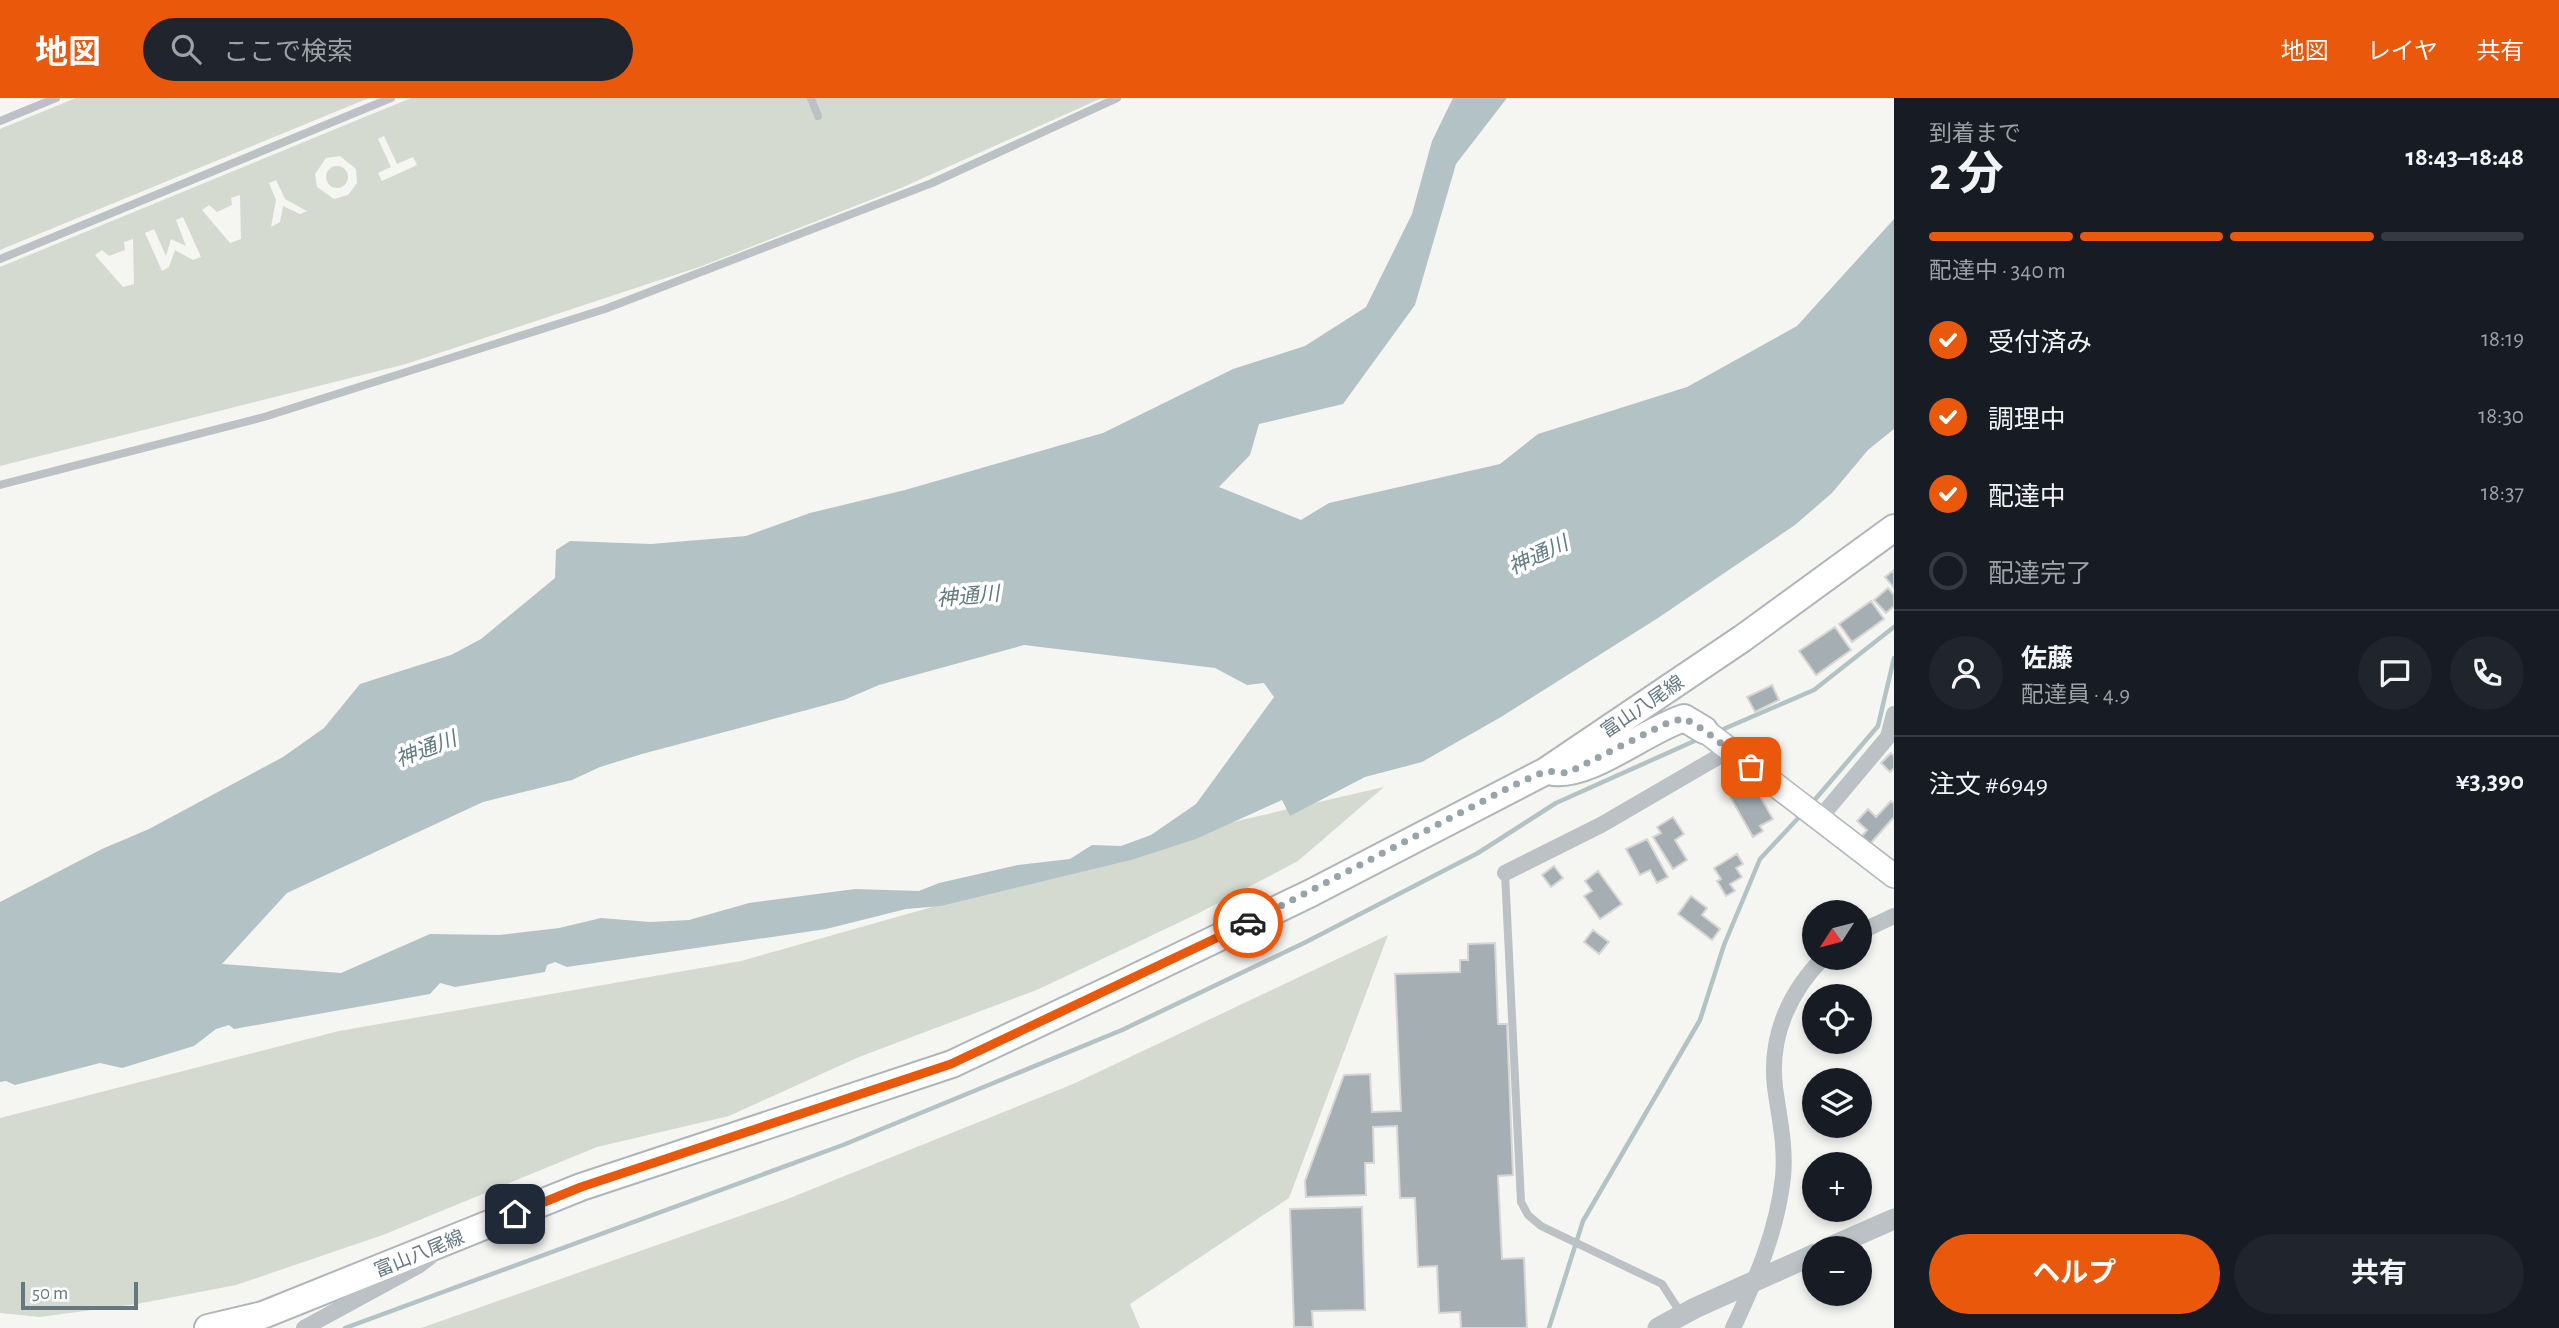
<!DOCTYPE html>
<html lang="ja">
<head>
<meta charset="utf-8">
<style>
	:root { --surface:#171b24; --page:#20242c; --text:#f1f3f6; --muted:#9ea1a6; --line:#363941; --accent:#ea580c }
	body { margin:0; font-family:"Alegreya Sans","Noto Sans JP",sans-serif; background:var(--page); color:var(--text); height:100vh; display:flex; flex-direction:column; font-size:26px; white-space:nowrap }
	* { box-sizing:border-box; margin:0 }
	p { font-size:23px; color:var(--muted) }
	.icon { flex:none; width:38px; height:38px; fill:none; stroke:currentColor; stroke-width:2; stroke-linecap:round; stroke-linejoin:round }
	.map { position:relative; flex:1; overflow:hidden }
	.drawer { display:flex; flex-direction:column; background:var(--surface); width:665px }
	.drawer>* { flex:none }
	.needle { width:46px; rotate:234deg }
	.tools { position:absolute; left:1802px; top:802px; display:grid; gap:14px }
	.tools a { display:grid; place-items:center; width:70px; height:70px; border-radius:50%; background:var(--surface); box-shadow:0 4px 10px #0003; font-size:35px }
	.scale { position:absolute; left:21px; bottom:18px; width:117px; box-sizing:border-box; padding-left:7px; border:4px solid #657882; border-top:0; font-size:19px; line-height:24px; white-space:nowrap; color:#657882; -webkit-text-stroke:5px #fff; paint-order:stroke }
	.pin { position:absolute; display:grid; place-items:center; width:60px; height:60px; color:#fff; margin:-30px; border-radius:14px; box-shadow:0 4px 10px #0006 }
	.courier { position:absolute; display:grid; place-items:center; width:70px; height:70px; margin:-35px; border:5px solid #ea580c; border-radius:50%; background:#fff; color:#222; box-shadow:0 2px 9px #0007 }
	.head em { font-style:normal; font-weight:700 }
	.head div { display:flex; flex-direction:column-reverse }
	.head { display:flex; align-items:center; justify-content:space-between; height:119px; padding:0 35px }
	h1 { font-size:46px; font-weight:700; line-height:52px }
	.bar { display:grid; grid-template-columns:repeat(4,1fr); gap:10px 7px; align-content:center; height:84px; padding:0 35px }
	.bar i { height:9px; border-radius:5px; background:var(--line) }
	.bar .selected { background:var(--accent) }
	.bar p { grid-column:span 4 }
	.line { display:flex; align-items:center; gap:18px; padding:0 35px; border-top:2px solid var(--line) }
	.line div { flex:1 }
	.round { display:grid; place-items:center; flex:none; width:74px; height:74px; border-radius:37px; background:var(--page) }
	ol { padding:0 35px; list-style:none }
	li { display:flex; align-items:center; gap:21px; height:77px }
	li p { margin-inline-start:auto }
	li .icon { padding:7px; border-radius:50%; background:var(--accent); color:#fff; stroke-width:4 }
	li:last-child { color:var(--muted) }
	li i { width:38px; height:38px; border:4px solid var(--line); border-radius:50% }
	.action { display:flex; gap:14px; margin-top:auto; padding:14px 35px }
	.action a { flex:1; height:80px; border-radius:42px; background:var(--accent); color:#fff; font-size:28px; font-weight:700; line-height:80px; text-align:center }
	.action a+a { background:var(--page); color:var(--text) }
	header { display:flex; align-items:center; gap:42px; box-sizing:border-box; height:98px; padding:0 35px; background:var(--accent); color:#fff }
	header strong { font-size:33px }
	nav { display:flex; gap:38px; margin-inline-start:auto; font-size:24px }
	.search { width:490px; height:63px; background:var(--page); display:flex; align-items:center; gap:18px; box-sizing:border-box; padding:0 24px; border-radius:38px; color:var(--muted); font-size:26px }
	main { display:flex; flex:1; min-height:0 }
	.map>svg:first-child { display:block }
	.green { fill:#d5dad1; fill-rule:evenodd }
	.water { fill:#b3c3c5; fill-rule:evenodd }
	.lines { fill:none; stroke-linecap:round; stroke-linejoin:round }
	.stream { stroke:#b3c3c5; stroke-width:4.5 }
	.building { fill:#a5afb3; stroke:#d7d6d4; stroke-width:2 }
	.secondary-casing { stroke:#b0b7ba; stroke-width:26 }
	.primary-casing { stroke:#afb5b8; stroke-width:30 }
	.service { stroke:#bbc1c4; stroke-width:8 }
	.minor { stroke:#bbc1c4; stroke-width:16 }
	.tertiary { stroke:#bbc1c4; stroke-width:21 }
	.secondary { stroke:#fff; stroke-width:23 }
	.primary { stroke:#fff; stroke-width:26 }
	.done { stroke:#97a4a9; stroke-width:7; stroke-dasharray:0 12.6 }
	.route { stroke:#ea580c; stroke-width:9 }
	.labels { text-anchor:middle; stroke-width:7; stroke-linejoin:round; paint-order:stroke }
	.street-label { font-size:19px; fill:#657882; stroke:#fff }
	.water-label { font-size:21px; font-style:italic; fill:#617b7f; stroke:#fff }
</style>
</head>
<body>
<header>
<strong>地図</strong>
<div class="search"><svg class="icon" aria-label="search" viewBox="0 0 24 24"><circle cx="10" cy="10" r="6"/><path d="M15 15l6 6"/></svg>ここで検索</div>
<nav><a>地図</a><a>レイヤ</a><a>共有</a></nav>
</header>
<main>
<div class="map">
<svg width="1894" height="1230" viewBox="0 0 1894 1230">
	<rect width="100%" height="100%" fill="#f5f5f2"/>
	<path class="green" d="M 76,0 L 369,0 L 0,152 L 0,31 Z
		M 411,0 L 1102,0 L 901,90 L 702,168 L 406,266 L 0,368 L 0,169 ZM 384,38 L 397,66 L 413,59 L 417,67 L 382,83 L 378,75 L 391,69 L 378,41 ZM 340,58 L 356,71 L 357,85 L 348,97 L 334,101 L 317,89 L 315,76 L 326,60 ZM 276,82 L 285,101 L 307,113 L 300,116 L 283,108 L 280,124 L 271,129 L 276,102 L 269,85 ZM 240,97 L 241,141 L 230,145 L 202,112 L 209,107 L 217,114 L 232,107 L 231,100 ZM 183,119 L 201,159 L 193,162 L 175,152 L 169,169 L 162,173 L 145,135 L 154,131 L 166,158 L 171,141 L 186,148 L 176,122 ZM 133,141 L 134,186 L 123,189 L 95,157 L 102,152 L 109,158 L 125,152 L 124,144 Z
		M326 79a11 11 0 1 1 22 0a11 11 0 1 1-22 0Z
		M 1384,689 L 1298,763 L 1197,816 L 1039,891 L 859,959 L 729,1018 L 597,1049 L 383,1137 L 236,1187 L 137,1206 L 40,1219 L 0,1215 L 0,1020 L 339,933 L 741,863 L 1237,723 Z
		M 1388,837 L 1289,1100 L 1130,1206 L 1140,1230 L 421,1230 L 785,1102 L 1073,986 Z"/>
	<path class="water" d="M 1453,0 L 1507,0 L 1456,66 L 1415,207 L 1343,306 L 1259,326 L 1250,357 L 1219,389 L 1301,422 L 1329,405 L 1500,366 L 1538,336 L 1687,289 L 1797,228 L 1894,121 L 1894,331 L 1868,352 L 1832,395 L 1795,427 L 1658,520 L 1501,619 L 1422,664 L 1365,679 L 1290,718 L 1282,702 L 1196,741 L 1131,762 L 941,808 L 906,811 L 826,831 L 567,869 L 555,864 L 547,867 L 545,874 L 455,889 L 440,885 L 430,896 L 234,931 L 229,927 L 216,931 L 194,948 L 122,970 L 100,965 L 15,987 L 6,983 L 0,984 L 0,804 L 102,751 L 149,731 L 283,659 L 324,630 L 360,586 L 451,557 L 481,541 L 555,480 L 556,452 L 570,443 L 651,446 L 746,438 L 810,415 L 905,392 L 1103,335 L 1233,271 L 1305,248 L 1366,209 L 1412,116 L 1432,43 ZM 1024,547 L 1215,570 L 1247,587 L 1264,585 L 1274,599 L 1196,706 L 1151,737 L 1121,748 L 1092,747 L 1070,761 L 1018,767 L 939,785 L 919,793 L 855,791 L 749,805 L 689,822 L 650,824 L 601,820 L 559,830 L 499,837 L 430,836 L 341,875 L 222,866 L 287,795 L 483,704 L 572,682 L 600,669 L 642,656 L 844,602 L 879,587 Z"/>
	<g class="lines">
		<path class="stream" d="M 1719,633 L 1814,592 L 1894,529
			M 1812,705 L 1878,628 L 1894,560
			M 345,1230 L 843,1047 L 1122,932 L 1306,844 L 1478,755 L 1556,705 L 1701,640
			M 1549,1230 L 1583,1123 L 1700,922 L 1724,847 L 1760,761 L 1802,716"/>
	</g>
	<path class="building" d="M 1894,472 L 1894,490 L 1885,479 Z
		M 1888,490 L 1894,497 L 1894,508 L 1886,515 L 1874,502 Z
		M 1871,503 L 1884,521 L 1852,544 L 1839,526 Z
		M 1835,529 L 1851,552 L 1816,577 L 1799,553 Z
		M 1772,587 L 1779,602 L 1755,614 L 1747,599 Z
		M 1891,655 L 1894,658 L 1894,670 L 1890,674 L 1881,665 Z
		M 1752,684 L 1773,721 L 1760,728 L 1763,733 L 1753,739 L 1729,697 Z
		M 1891,703 L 1894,706 L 1894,719 L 1870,746 L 1862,738 L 1867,732 L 1857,723 L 1868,711 L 1876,719 Z
		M 1673,719 L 1684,736 L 1675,742 L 1687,762 L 1673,771 L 1653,739 L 1661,735 L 1657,729 Z
		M 1647,741 L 1668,779 L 1657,785 L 1650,772 L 1640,777 L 1626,751 Z
		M 1737,756 L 1743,766 L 1736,770 L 1742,779 L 1730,786 L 1735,793 L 1726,798 L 1717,783 L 1721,781 L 1714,770 Z
		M 1554,768 L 1563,780 L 1551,789 L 1542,777 Z
		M 1598,773 L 1622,806 L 1600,821 L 1584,798 L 1592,793 L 1585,783 Z
		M 1691,798 L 1707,810 L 1702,817 L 1720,831 L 1712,842 L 1678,816 Z
		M 1593,832 L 1609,844 L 1599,856 L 1584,844 Z
		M 1495,845 L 1498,926 L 1507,926 L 1513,1077 L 1498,1078 L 1502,1161 L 1524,1160 L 1527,1230 L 1461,1230 L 1460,1214 L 1439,1215 L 1437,1168 L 1418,1169 L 1415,1100 L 1400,1100 L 1397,1028 L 1373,1029 L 1374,1065 L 1365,1065 L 1366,1097 L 1306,1099 L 1305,1083 L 1344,977 L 1370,976 L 1372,1014 L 1401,1013 L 1395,876 L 1460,874 L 1460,862 L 1468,862 L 1468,846 Z
		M 1362,1109 L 1365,1212 L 1312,1213 L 1313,1229 L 1294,1229 L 1290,1111 Z"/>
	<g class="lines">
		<defs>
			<path id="secondary" d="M 1704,632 L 1894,778"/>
			<path id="primary" d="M 1554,674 C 1592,678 1646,632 1684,620 L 1704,632
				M 208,1230 L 263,1217 L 581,1089 L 952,966 L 1124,885 L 1309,796 L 1546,673 L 1743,540 L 1894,430"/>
		</defs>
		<use href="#secondary" class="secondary-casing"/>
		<use href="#primary" class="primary-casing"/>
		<path class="service" d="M 811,0 L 818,18
			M 0,23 L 56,0
			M 0,161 L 391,0
			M 0,387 L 264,319 L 605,211 L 932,85 L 1117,0
			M 1505,775 L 1521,1104 L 1528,1117 L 1541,1128 L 1662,1186 L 1682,1217"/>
		<path class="minor" d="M 1819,721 L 1888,639 L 1894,616
			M 1505,775 L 1601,727 L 1730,652
			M 1860,834 L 1894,818
			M 304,1230 L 418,1168 L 430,1159
			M 1733,1230 C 1756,1181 1777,1134 1783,1079 C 1786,1048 1779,1019 1775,989 C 1769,939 1789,894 1824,859"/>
		<path class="tertiary" d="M 1828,1150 L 1894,1121
			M 1658,1230 L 1695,1210 L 1815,1156"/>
		<use href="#secondary" class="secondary"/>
		<use href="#primary" class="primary"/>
	</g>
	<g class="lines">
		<path class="done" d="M 1248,825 L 1514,687 L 1546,673 L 1567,675 L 1665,626 L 1684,620 L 1704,632 L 1751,669"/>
		<path class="route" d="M 515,1116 L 581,1089 L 951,966 L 1248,825"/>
	</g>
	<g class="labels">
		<g class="street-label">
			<text transform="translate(1642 608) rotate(-34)" y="7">富山八尾線</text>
			<text transform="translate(419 1155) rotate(-22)" y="7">富山八尾線</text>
		</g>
		<g class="water-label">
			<text transform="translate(1538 457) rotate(-25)" y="7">神通川</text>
			<text transform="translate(968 498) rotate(-5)" y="7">神通川</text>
			<text transform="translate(426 651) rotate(-21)" y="7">神通川</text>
		</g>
	</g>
</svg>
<div class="tools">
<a><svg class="needle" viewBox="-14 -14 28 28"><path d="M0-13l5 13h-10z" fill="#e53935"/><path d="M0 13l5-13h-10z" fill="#9ea1a6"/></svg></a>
<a><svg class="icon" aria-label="locate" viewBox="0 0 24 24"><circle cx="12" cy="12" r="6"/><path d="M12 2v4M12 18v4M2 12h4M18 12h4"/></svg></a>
<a><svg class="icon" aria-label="layers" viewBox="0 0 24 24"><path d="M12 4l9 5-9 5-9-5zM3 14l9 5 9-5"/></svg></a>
<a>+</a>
<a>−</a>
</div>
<div class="scale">50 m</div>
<div class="pin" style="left:1751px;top:669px;background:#ea580c"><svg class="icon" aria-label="bag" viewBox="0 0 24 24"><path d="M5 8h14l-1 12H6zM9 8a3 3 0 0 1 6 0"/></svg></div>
<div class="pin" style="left:515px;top:1116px;background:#1f2937"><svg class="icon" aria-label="home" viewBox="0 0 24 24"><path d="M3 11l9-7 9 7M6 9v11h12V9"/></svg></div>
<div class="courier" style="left:1248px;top:825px"><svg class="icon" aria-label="car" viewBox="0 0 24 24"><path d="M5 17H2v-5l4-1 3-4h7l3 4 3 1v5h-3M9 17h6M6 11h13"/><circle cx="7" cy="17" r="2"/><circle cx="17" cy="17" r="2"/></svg></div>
</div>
<section class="drawer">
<div class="head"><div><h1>2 分</h1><p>到着まで</p></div><em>18:43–18:48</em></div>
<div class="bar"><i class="selected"></i><i class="selected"></i><i class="selected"></i><i></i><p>配達中 · 340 m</p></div>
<ol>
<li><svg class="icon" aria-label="check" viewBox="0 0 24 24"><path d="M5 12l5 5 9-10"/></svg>受付済み<p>18:19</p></li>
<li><svg class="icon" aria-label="check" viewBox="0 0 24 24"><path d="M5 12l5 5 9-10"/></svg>調理中<p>18:30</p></li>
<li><svg class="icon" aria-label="check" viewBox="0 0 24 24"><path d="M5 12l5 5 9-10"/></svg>配達中<p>18:37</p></li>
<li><i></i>配達完了</li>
</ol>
<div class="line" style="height:126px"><a class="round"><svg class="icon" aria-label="person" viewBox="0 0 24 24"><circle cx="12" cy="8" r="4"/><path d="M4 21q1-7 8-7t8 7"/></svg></a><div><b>佐藤</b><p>配達員 · 4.9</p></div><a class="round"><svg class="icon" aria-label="chat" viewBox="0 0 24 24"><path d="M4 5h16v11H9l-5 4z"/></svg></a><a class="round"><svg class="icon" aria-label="phone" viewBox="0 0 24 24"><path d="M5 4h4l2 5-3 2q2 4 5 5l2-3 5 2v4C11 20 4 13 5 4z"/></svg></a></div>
<div class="line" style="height:91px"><div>注文 #6949</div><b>¥3,390</b></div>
<div class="action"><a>ヘルプ</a><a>共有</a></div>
</section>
</main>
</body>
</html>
